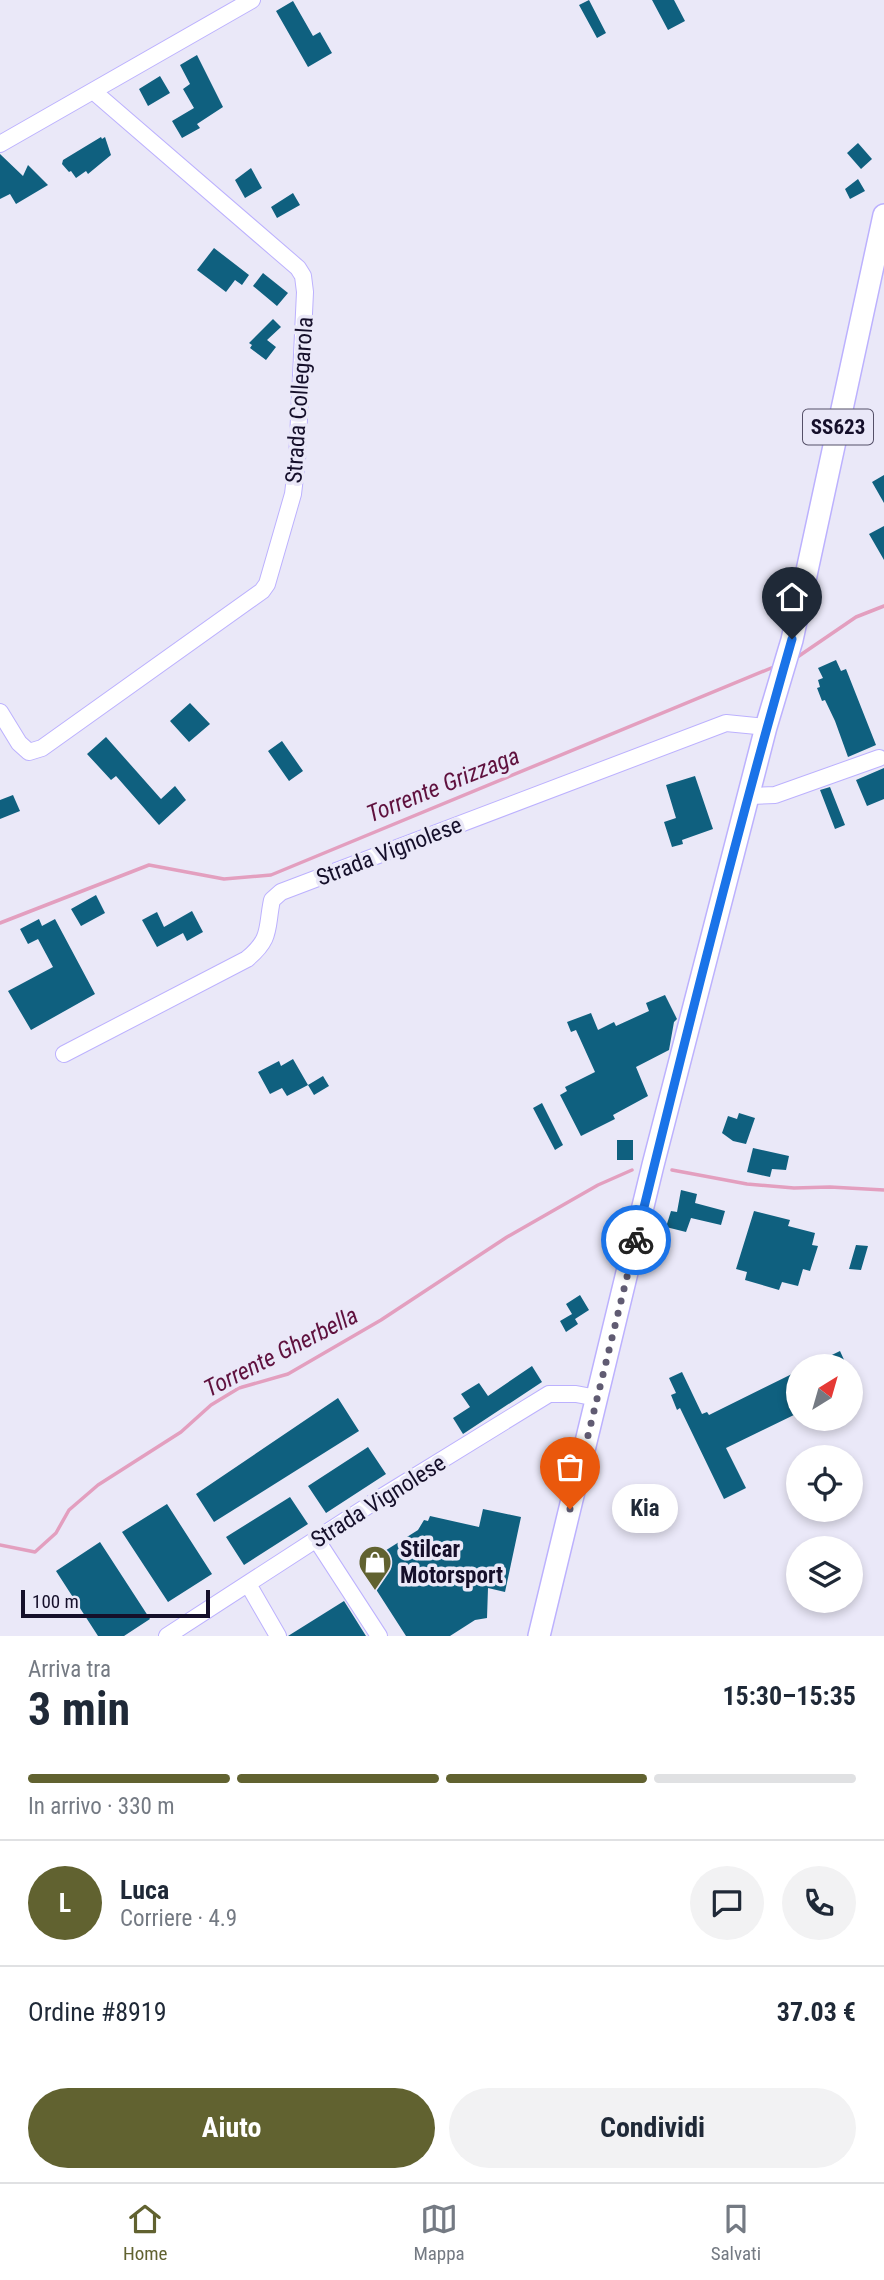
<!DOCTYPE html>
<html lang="it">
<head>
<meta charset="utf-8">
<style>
	:root { --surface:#fff; --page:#f2f2f3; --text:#1f2937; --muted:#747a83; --line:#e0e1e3; --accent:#616230 }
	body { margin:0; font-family:"Roboto Condensed",sans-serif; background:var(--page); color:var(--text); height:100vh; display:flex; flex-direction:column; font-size:26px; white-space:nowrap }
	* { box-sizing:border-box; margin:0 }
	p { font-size:23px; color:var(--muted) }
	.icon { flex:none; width:38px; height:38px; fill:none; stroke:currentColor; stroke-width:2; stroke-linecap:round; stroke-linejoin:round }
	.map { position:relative; height:1636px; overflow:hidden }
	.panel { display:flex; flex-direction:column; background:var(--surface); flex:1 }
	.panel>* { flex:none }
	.needle { width:46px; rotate:37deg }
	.fabs { position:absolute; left:786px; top:1354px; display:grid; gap:14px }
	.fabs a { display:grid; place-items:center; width:77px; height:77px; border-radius:50%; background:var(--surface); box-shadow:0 4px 10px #0003; font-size:35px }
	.scale { position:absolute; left:21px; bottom:18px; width:189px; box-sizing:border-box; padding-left:7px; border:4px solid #150f2a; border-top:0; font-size:19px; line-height:24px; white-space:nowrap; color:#150f2a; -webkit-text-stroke:5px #eae8f8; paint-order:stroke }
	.pin { position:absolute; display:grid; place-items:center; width:60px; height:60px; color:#fff; margin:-72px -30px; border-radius:50% 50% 50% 0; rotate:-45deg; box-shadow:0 0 7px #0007 }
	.pin .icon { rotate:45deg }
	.courier { position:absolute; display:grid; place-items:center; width:70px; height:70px; margin:-35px; border:5px solid #1a73e8; border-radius:50%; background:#fff; color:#222; box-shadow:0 2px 9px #0007 }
	.bubble { position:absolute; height:49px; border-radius:24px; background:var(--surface); box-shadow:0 4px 10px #0003; font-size:23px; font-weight:700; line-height:49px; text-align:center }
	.head em { font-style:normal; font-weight:700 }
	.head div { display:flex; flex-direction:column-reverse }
	.head { display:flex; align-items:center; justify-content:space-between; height:119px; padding:0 28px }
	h1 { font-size:46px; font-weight:700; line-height:52px }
	.bar { display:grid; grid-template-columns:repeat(4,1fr); gap:10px 7px; align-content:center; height:84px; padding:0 28px }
	.bar i { height:9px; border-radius:5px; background:var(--line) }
	.bar .selected { background:var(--accent) }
	.bar p { grid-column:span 4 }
	.line { display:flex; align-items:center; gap:18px; padding:0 28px; border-top:2px solid var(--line) }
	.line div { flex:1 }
	.round { display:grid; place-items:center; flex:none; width:74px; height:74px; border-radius:37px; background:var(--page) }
	.button { display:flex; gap:14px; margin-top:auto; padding:14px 28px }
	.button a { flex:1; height:80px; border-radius:42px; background:var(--accent); color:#fff; font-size:28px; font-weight:700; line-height:80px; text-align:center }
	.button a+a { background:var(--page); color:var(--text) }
	.dock { display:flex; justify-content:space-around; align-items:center; height:98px; border-top:2px solid var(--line); background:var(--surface); font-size:19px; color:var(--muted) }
	.dock a { display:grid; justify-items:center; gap:4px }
	.dock .selected { color:var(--accent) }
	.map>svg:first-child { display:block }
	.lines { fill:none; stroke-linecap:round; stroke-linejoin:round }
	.stream { stroke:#e39fbf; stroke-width:3.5 }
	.building { fill:#0f607f }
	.minor-casing { stroke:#bcb1fe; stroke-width:18 }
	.major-casing { stroke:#bcb1fe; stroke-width:24 }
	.minor { stroke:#fff; stroke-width:16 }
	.major { stroke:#fff; stroke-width:21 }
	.done { stroke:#605b72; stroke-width:7; stroke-dasharray:0 12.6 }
	.route { stroke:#1a73e8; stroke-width:9 }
	.labels { text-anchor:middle; stroke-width:7; stroke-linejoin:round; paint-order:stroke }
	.shield { fill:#eae8f8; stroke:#555068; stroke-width:2 }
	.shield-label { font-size:21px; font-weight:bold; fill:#150f2a }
	.street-label { font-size:23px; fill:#150f2a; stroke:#eae8f8 }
	.poi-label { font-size:23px; font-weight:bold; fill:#150f2a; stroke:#eae8f8; text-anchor:start }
	.water-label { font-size:24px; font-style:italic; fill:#5f113e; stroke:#eae8f8 }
</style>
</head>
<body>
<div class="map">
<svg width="884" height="1636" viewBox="0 0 884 1636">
	<rect width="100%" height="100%" fill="#eae8f8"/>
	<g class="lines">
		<path class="stream" d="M 796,658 L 856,617 L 884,606
			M 0,923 L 149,865 L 224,879 L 271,875 L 776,666
			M 672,1170 L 747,1184 L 794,1188 L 830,1187 L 884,1190
			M 0,1545 L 35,1552 L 56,1533 L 69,1510 L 98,1485 L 181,1432 L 211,1405 L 239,1388 L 288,1374 L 381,1320 L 507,1237 L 598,1185 L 632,1170"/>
	</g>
	<path class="building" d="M 589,0 L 606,33 L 597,38 L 579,5 Z
		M 652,0 L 674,0 L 685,21 L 668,30 Z
		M 293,1 L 313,36 L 320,32 L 332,53 L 308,67 L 276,11 Z
		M 197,55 L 223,107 L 197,124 L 200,128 L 182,138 L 172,121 L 194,108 L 183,89 L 190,84 L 180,65 Z
		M 160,76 L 170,93 L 148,106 L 139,89 Z
		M 101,137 L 102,139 L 105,137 L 111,155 L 88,174 L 86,171 L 76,178 L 71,171 L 69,172 L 62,164 L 63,160 Z
		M 858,143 L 872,159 L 861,169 L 847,153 Z
		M 0,154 L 23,176 L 28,165 L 48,185 L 16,204 L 10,194 L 0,199 Z
		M 251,168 L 262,188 L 245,198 L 235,180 Z
		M 858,179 L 865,191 L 850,199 L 845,189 Z
		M 293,193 L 300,205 L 277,218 L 271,207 Z
		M 214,248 L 249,275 L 242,285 L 235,280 L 226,292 L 197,270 Z
		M 263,273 L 288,293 L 277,306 L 253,286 Z
		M 273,319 L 281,327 L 267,340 L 276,347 L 266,360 L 250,348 L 252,345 L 249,343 Z
		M 884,475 L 884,503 L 872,482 Z
		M 884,526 L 884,560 L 869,534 Z
		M 836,660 L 841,671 L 846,669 L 876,745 L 848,757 L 835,721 L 825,700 L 822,701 L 817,688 L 820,687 L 818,680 L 823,678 L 818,668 Z
		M 190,703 L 210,724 L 189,742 L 170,721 Z
		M 106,737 L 161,799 L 175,786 L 186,800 L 159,825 L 116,776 L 111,780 L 87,754 Z
		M 282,741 L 303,771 L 289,781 L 268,751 Z
		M 884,768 L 884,799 L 867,806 L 856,780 Z
		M 695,776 L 713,829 L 682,840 L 683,844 L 672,847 L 664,822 L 676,818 L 666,785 Z
		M 830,787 L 845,825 L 835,829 L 820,790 Z
		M 13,795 L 20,811 L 0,819 L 0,800 Z
		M 96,895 L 105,913 L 81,926 L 71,909 Z
		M 192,911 L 203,932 L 187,941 L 183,933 L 157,947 L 142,920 L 157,912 L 164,927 Z
		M 39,919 L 42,926 L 55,919 L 95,994 L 31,1030 L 8,991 L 53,967 L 38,939 L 28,944 L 20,929 Z
		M 665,995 L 677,1019 L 674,1022 L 669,1050 L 636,1067 L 648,1096 L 613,1115 L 615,1119 L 581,1136 L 560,1095 L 567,1091 L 565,1087 L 595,1072 L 576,1030 L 571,1032 L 567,1022 L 591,1013 L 598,1030 L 614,1022 L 616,1026 L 649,1011 L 646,1003 Z
		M 293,1059 L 308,1085 L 287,1096 L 282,1088 L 270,1094 L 258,1072 L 279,1061 L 281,1066 Z
		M 323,1076 L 329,1086 L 314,1095 L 308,1085 Z
		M 542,1103 L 563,1145 L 555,1150 L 533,1108 Z
		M 739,1113 L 755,1118 L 746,1144 L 733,1141 L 722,1133 L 728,1116 L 737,1119 Z
		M 617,1140 L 633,1140 L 633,1160 L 617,1160 Z
		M 753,1148 L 789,1156 L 786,1170 L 772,1169 L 770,1177 L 747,1172 Z
		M 681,1190 L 697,1194 L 695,1203 L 725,1211 L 721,1225 L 691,1218 L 686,1232 L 666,1227 L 671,1211 L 677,1212 Z
		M 754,1211 L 790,1220 L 788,1226 L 815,1233 L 812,1245 L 818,1246 L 810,1271 L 803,1269 L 798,1286 L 782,1282 L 779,1290 L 745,1280 L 747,1272 L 736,1269 Z
		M 856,1245 L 868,1246 L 861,1270 L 849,1269 Z
		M 580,1295 L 589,1310 L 575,1319 L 566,1304 Z
		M 572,1314 L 578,1324 L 566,1332 L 560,1321 Z
		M 840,1351 L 845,1362 L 836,1367 L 807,1367 Z
		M 532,1366 L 542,1382 L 463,1434 L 453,1418 L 470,1407 L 461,1394 L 479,1383 L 488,1396 Z
		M 798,1371 L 798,1413 L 726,1448 L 746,1488 L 724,1499 L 680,1408 L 677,1410 L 671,1395 L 676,1393 L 669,1378 L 682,1372 L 702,1414 L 707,1412 L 709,1415 Z
		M 338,1398 L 359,1431 L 214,1522 L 196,1494 Z
		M 368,1447 L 386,1474 L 326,1513 L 308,1486 Z
		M 290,1497 L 308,1524 L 244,1565 L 226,1537 Z
		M 167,1504 L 212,1574 L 168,1602 L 122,1532 Z
		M 483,1509 L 521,1517 L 505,1592 L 488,1588 L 487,1618 L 475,1620 L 450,1636 L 406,1636 L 361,1566 L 418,1530 L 424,1520 L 428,1521 L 430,1516 L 479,1527 Z
		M 100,1542 L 150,1619 L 124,1636 L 98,1636 L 56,1571 Z
		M 344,1601 L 366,1636 L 288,1636 Z"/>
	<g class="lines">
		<defs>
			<path id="minor" d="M 0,144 L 252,0
				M 0,712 L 19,743 L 29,752 L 42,748 L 262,591 L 267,584 L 293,494 L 297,460 L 305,292 L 303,276 L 298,268 L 93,91
				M 749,796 L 775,795 L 879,758
				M 64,1054 L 247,959 C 272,938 266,929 272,900 L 281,892 L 726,723 L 766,727
				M 316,1539 L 379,1636
				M 248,1584 L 278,1636
				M 167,1636 L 380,1498 L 549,1394 L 576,1394 L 597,1398"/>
			<path id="major" d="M 539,1636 L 653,1165 L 766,727 L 792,640 L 884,215"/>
		</defs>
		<use href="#minor" class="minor-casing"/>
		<use href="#major" class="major-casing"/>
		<use href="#minor" class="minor"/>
		<use href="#major" class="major"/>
	</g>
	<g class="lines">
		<path class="done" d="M 570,1509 L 636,1240"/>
		<path class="route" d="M 636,1240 C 685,1039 735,838 792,639"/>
	</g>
	<defs>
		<symbol id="shop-pin" viewBox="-11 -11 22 30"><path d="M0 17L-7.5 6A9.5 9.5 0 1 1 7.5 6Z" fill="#616230" stroke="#eae8f8"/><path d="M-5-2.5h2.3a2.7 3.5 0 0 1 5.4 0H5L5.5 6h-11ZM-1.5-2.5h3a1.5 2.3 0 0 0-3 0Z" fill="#fff"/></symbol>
	</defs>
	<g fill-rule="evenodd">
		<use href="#shop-pin" x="356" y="1543" width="38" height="52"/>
	</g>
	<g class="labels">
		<rect class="shield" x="803" y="409.5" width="70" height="35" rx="5"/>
		<g class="shield-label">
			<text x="838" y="434">SS623</text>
		</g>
		<g class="street-label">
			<text transform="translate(299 400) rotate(-86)" y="8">Strada Collegarola</text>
			<text transform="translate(389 851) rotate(-21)" y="8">Strada Vignolese</text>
			<text transform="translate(378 1501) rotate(-32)" y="8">Strada Vignolese</text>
		</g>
		<g class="poi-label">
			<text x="400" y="1557">Stilcar<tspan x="400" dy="26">Motorsport</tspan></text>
		</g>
		<g class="water-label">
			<text transform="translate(443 785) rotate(-22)" y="8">Torrente Grizzaga</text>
			<text transform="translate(281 1352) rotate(-27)" y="8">Torrente Gherbella</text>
		</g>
	</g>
</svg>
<div class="fabs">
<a><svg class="needle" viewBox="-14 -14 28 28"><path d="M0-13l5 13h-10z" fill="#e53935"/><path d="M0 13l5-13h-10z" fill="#747a83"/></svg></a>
<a><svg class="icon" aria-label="locate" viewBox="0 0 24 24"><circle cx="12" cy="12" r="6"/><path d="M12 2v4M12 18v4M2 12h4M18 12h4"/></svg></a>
<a><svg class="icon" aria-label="layers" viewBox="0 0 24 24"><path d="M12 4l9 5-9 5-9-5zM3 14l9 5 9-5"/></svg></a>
</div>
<div class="scale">100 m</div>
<div class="pin" style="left:570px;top:1509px;background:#ea580c"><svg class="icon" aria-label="bag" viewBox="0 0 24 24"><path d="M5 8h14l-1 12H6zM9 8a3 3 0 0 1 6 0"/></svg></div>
<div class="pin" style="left:792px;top:639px;background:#1f2937"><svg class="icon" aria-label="home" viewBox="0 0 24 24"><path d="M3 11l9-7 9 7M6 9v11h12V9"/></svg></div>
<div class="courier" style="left:636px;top:1240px"><svg class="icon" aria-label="bike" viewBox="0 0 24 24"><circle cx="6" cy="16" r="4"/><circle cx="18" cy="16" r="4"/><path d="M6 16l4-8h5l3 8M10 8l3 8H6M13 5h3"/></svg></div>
<div class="bubble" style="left:612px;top:1484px;width:66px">Kia</div>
</div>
<section class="panel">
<div class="head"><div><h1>3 min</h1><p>Arriva tra</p></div><em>15:30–15:35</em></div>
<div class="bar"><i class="selected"></i><i class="selected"></i><i class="selected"></i><i></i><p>In arrivo · 330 m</p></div>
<div class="line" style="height:126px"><b class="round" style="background:var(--accent);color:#fff">L</b><div><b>Luca</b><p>Corriere · 4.9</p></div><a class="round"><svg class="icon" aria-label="chat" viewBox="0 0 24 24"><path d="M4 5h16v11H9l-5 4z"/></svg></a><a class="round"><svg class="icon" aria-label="phone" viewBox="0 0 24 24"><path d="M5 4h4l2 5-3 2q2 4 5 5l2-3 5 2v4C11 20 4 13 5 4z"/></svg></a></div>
<div class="line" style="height:91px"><div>Ordine #8919</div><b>37.03 €</b></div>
<div class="button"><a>Aiuto</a><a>Condividi</a></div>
</section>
<nav class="dock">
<a class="selected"><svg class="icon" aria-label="home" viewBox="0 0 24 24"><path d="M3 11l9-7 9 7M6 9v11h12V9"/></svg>Home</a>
<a><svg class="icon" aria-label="map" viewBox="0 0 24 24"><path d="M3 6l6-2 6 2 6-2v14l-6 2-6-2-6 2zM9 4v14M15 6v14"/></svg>Mappa</a>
<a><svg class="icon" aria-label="saved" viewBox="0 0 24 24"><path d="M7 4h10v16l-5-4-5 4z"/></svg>Salvati</a>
</nav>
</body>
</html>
